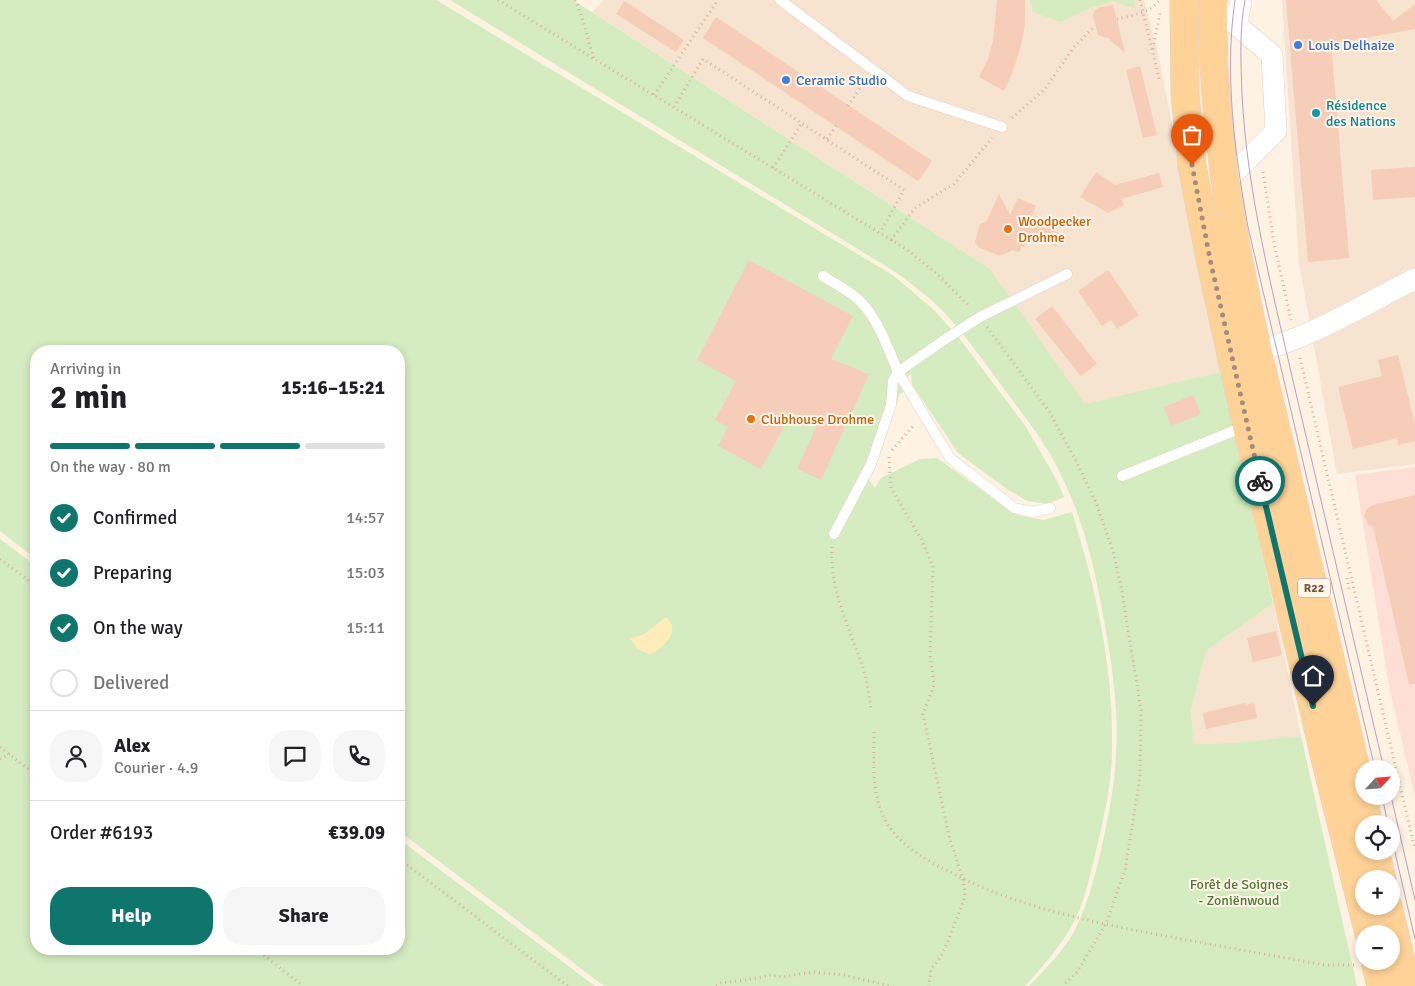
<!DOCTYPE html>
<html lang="en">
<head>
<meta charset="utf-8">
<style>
	:root { --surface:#fff; --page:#f6f6f6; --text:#202124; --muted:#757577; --line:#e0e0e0; --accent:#0f766e }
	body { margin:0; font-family:Signika,sans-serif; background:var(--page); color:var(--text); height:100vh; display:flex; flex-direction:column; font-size:19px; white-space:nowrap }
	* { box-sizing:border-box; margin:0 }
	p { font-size:16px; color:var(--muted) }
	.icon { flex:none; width:28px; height:28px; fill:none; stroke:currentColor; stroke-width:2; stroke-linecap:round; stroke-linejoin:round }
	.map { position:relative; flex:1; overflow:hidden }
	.panel { position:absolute; left:30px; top:345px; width:375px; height:610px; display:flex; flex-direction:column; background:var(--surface); border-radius:20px; box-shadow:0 2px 8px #0003 }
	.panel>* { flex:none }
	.needle { width:32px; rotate:64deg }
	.buttons { position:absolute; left:1355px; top:760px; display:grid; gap:10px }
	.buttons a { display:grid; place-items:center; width:45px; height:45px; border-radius:50%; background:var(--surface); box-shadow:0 2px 8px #0003; font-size:25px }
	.pin { position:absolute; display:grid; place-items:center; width:42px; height:42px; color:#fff; margin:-51px -21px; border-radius:50% 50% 50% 0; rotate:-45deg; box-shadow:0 0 5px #0007 }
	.pin .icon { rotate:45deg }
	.courier { position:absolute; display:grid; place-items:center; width:50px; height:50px; margin:-25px; border:4px solid #0f766e; border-radius:50%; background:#fff; color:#222; box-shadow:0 1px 6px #0007 }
	.headline em { font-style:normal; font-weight:800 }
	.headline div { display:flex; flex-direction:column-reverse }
	.headline { display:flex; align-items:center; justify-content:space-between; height:85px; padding:0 20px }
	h1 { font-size:32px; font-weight:800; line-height:38px }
	.bar { display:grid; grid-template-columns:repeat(4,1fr); gap:8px 5px; align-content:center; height:60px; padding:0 20px }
	.bar i { height:6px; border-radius:4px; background:var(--line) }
	.bar .current { background:var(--accent) }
	.bar p { grid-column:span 4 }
	.line { display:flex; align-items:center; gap:12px; padding:0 20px; border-top:1px solid var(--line) }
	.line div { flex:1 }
	.round { display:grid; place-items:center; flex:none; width:52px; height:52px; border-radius:20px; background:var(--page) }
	ol { padding:0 20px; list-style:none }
	li { display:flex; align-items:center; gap:15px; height:55px }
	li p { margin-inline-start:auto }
	li .icon { padding:5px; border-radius:50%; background:var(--accent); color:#fff; stroke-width:4 }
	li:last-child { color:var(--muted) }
	li i { width:28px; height:28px; border:2px solid var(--line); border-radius:50% }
	.button { display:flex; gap:10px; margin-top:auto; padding:10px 20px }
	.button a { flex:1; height:58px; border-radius:20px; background:var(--accent); color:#fff; font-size:20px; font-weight:800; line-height:58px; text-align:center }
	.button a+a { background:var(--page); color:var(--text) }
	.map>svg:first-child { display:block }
	.residential { fill:#f6e3d0 }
	.commercial { fill:#ffdfd5 }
	.green { fill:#d4ecc0 }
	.sand { fill:#ffecbb }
	.building { fill:#f5cdb8 }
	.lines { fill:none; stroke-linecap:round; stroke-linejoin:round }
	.lane-casing { stroke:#e5cfc0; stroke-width:11 }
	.street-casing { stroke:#e5cfc0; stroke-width:22 }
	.primary-casing { stroke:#dcd3cf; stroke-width:29 }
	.path { stroke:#dab09b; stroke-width:3; stroke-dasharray:1 4; stroke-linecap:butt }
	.lane { stroke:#fff; stroke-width:10 }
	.street { stroke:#fff; stroke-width:21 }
	.primary { stroke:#ffd398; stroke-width:28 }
	.tram { stroke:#b3a0c8; stroke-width:1 }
	.done { stroke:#a68c7d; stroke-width:5; stroke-dasharray:0 9 }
	.route { stroke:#0f766e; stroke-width:6 }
	.shop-dot { fill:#3f7fe0; stroke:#fff6ea; stroke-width:2 }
	.culture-dot { fill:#0f9aa8; stroke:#fff6ea; stroke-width:2 }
	.food-dot { fill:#e8710a; stroke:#fff6ea; stroke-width:2 }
	.labels { text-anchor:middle; stroke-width:4; stroke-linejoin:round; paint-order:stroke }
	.shield { fill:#fff6ea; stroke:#a08578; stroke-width:1 }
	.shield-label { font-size:12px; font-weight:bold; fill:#775547 }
	.shop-label { font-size:14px; fill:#366cbe; stroke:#fff6ea; text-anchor:start }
	.culture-label { font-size:14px; fill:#0d838f; stroke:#fff6ea; text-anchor:start }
	.food-label { font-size:14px; fill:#c56008; stroke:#fff6ea; text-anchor:start }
	.park-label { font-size:14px; fill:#51783c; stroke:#fff6ea }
</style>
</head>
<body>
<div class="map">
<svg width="1415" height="986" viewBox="0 0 1415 986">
	<rect width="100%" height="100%" fill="#fef2e2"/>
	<path class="residential" d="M 604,0 L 1144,0 L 1158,53 L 1221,372 L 1085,405 L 990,269 L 592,12 Z
		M 1282,0 L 1415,0 L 1415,464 L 1337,474 L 1299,263 Z
		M 1273,603 L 1301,736 L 1231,743 L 1194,744 L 1191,711 L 1206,651 Z"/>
	<path class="commercial" d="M 1415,467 L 1415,797 L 1389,686 L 1355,475 Z"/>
	<path class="green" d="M 0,0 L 436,0 L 894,276 L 935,311 L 959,338 L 1026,427 L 1055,477 L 1064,497 L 1048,504 L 1027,501 L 1007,489 L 958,453 L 912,384 L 911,374 L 903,380 L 905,391 L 900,394 L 869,480 L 875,488 L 881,478 L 920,459 L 937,458 L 1017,515 L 1044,520 L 1072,512 C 1096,589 1114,669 1112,750 C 1112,785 1103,821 1095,855 C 1089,879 1084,906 1071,927 C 1059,948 1043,966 1027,984 L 1025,986 L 604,986 L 399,831 L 399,351 L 36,351 L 36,559 L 0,531 Z
		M 450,0 L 573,0 L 990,269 L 1085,404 L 1221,372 L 1273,603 L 1206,651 L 1191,711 L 1194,744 L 1231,743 L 1301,736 L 1357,986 L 1029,986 C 1046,968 1066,949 1077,926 C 1089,900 1097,870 1103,841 C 1109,813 1115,783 1116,754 C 1119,706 1111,657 1102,610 C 1094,564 1082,517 1061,475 C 1048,446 1027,420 1008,394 C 986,365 964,332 938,306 C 925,294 911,284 897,273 Z
		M 1030,0 L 1133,0 L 1136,9 L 1113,1 L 1096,6 L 1060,22 L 1033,12 Z
		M 0,539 L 36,566 L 36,949 L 399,949 L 399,839 L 595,986 L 0,986 Z"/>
	<path class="sand" d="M 666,617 C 683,632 662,648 650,655 L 638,649 L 630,639 L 644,634 Z"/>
	<path class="building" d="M 997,0 L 1025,0 L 1025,24 L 1021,46 L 1013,71 L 1004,91 L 979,77 L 988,59 L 993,41 Z
		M 1286,0 L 1376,0 L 1393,21 L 1415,4 L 1415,29 L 1331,44 L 1349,258 L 1308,262 Z
		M 624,1 L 684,40 L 676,52 L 616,14 Z
		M 1113,5 L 1125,53 L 1108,38 L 1098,35 L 1093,15 L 1094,11 L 1098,8 Z
		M 716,17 L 932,161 L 918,181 L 703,38 Z
		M 1140,66 L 1157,135 L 1143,138 L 1126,70 Z
		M 1415,167 L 1415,197 L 1373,200 L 1371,170 Z
		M 1096,172 L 1115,185 L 1159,173 L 1163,187 L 1121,199 L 1124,205 L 1108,213 L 1080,197 Z
		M 999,194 L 1010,215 L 1018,198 L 1036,206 L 1030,220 L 1061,234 L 1056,246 L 1029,235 L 1024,247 L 1022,246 L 1019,252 L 1013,250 L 1000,256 L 978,247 L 975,242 L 980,224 L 987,221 Z
		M 749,260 L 853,316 L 831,359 L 869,374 L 821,480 L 797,469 L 817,425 L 792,412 L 761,469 L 718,446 L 728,427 L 715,420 L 736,381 L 697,360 Z
		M 1108,270 L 1139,315 L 1117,329 L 1111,320 L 1102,326 L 1078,291 Z
		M 1052,306 L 1097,364 L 1081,376 L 1035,319 Z
		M 1398,355 L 1415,424 L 1415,441 L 1398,445 L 1397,438 L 1353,449 L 1338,387 L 1382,376 L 1378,360 Z
		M 1193,395 L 1201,414 L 1171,426 L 1164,407 Z
		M 1415,495 L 1415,684 L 1409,684 L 1373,527 L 1368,525 L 1364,516 L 1366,510 L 1373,505 Z
		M 1276,631 L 1282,655 L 1253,662 L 1247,638 Z
		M 1246,703 L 1246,705 L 1254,703 L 1257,718 L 1206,729 L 1203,713 Z"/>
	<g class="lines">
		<defs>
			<path id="lane" d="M 780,0 L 908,96 L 1002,127
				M 823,276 C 832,282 843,288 853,295 C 876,312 887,346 898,372 L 893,381 L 891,405 L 871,464 L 834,534
				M 1122,476 L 1246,426
				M 1050,508 L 1032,512 L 1014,508 L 950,458 L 898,372 L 944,340 L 980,317 L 1067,274"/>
			<path id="street" d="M 1213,9 L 1226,16 L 1272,55 L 1276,131 L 1225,182
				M 1237,25 L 1241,0
				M 1244,355 C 1306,341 1359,307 1415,279"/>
			<path id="primary" d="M 1184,0 L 1185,94 L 1192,165 L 1210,259 L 1247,426 L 1326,762 L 1369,934
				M 1213,0 C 1210,154 1246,305 1282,454 C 1311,577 1340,700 1369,824
				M 1375,851 L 1382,879
				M 1388,906 L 1407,986
				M 1375,961 L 1381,986"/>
		</defs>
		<use href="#lane" class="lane-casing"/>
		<use href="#street" class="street-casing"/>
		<use href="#primary" class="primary-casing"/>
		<path class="path" d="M 498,0 L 909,251 L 937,274 L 970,307
			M 575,0 C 584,19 587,39 594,58
			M 1140,0 L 1160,82
			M 1117,19 C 1130,16 1151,13 1159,0
			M 1153,49 L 1160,13
			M 654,95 L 718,0
			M 848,106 L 865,81
			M 674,107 L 703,59 L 904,190 L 880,233
			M 1012,118 L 1045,89 L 1074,47 L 1095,26
			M 827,139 L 836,126
			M 773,168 L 802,123
			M 1263,172 L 1274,243 L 1291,320
			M 891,240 L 915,208 L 954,184 L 992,138
			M 987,327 L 1049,411 L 1077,463 L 1095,500 L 1113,551 L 1121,586 L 1141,710 L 1140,778 L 1125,870 L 1106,924 L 1077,972 L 1063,986
			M 1300,358 L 1415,850
			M 892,450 L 915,424
			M 889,457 L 891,488 L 921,539 L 933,566 L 930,654 L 934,685 L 923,714 L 949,836 L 963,880 L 965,892 L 964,900 L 948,941 L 940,958 L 931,969 L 929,986
			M 832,547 C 829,588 849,627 862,665 C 867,680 869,695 871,711
			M 0,559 L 36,586
			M 1347,578 L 1349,590
			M 874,732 C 874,760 871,791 884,818 C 896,842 921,857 944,869 C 1022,911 1111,926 1198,942 C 1240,950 1282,957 1325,965 L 1355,965
			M 0,747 L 36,775
			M 0,759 L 10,754
			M 399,859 L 568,986
			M 256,949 L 303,986
			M 716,986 L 721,983 L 746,980 L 771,975 L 782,977 L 813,972 L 844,975 L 890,986"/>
		<use href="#lane" class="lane"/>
		<use href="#street" class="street"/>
		<use href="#primary" class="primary"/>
		<path class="tram" d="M 1235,0 C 1224,75 1235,154 1248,227 L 1375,769
			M 1245,0 C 1239,31 1241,63 1242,94 C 1247,193 1272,289 1294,385 C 1324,513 1354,641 1384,769
			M 1382,796 L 1388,824
			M 1391,796 L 1415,900
			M 1391,835 L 1415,939"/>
	</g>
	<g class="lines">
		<path class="done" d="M 1192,165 L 1210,259 L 1260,481"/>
		<path class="route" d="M 1260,481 L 1313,706"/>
	</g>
	<g class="shop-dot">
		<circle cx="1298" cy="45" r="5"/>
		<circle cx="786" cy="80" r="5"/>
	</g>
	<circle class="culture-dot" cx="1316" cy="113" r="5"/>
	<g class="food-dot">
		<circle cx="1008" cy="229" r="5"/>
		<circle cx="751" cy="419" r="5"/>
	</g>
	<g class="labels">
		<rect class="shield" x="1298" y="578.5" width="32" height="19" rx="4"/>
		<g class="shield-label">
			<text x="1314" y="592">R22</text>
		</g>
		<g class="shop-label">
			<text x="1308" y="50">Louis Delhaize</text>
			<text x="796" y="85">Ceramic Studio</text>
		</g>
		<g class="culture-label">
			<text x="1326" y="110">Résidence<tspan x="1326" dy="16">des Nations</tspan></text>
		</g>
		<g class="food-label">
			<text x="1018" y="226">Woodpecker<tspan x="1018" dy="16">Drohme</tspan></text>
			<text x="761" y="424">Clubhouse Drohme</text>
		</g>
		<g class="park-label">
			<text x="1239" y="889">Forêt de Soignes<tspan x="1239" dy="16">- Zoniënwoud</tspan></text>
		</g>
	</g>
</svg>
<div class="buttons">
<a><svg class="needle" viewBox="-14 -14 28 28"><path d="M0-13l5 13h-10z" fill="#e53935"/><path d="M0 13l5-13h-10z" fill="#757577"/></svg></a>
<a><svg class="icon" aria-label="locate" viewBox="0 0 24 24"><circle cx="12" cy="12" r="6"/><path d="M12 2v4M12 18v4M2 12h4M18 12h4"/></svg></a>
<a>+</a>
<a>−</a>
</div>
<div class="pin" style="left:1192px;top:165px;background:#ea580c"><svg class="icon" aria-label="bag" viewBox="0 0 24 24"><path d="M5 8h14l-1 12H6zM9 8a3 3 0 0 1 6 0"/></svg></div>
<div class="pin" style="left:1313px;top:706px;background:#1f2937"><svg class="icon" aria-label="home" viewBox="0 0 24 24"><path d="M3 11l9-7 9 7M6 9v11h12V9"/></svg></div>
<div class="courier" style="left:1260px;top:481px"><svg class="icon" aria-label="bike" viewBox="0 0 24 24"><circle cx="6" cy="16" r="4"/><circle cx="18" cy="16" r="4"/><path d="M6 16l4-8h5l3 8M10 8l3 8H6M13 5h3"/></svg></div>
<section class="panel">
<div class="headline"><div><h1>2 min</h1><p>Arriving in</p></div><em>15:16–15:21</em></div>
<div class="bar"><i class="current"></i><i class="current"></i><i class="current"></i><i></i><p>On the way · 80 m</p></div>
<ol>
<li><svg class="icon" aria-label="check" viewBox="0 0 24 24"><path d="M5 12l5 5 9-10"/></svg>Confirmed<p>14:57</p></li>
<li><svg class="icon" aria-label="check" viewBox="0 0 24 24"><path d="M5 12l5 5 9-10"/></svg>Preparing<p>15:03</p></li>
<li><svg class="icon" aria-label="check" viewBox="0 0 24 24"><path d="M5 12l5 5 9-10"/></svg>On the way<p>15:11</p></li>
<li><i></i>Delivered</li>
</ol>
<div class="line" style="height:90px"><a class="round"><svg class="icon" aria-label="person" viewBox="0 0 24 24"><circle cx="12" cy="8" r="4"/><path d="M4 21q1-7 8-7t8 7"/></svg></a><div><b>Alex</b><p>Courier · 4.9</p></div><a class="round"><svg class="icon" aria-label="chat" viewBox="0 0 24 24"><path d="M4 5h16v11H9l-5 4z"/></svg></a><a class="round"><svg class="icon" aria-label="phone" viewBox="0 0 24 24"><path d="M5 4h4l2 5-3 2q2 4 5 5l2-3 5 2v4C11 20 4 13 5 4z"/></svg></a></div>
<div class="line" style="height:65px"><div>Order #6193</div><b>€39.09</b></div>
<div class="button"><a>Help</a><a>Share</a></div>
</section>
</div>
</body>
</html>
